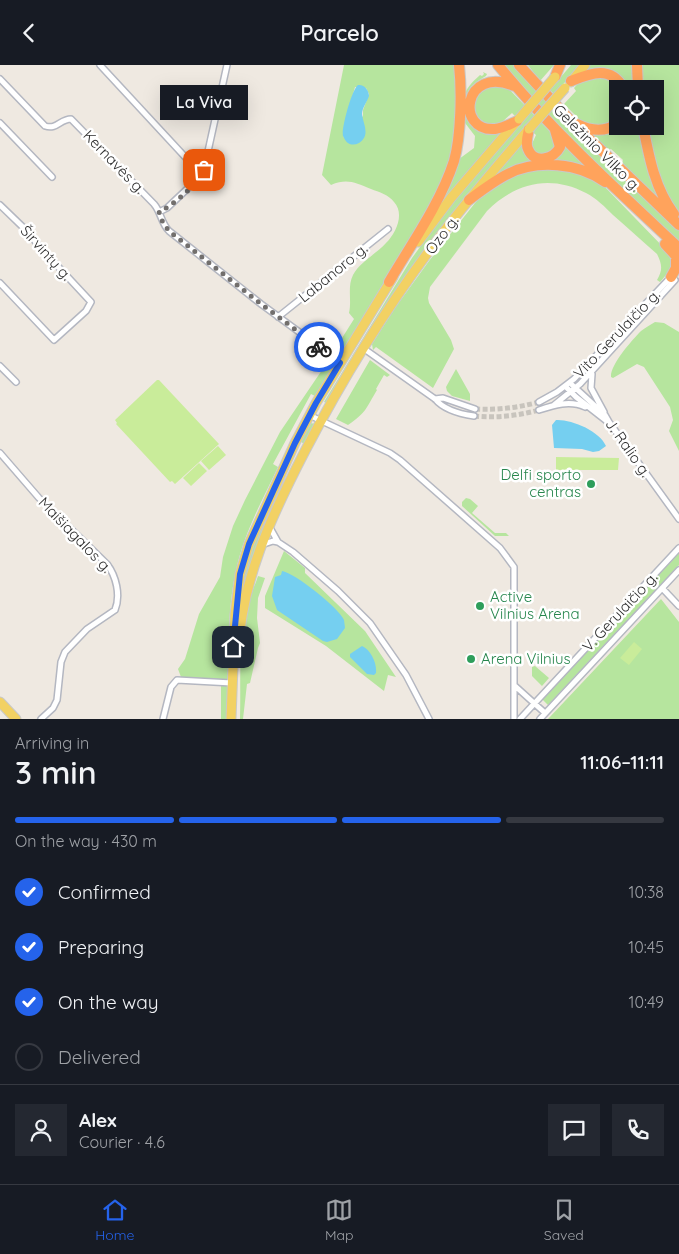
<!DOCTYPE html>
<html lang="en">
<head>
<meta charset="utf-8">
<style>
	:root { --surface:#171b24; --page:#242831; --text:#f1f3f6; --muted:#9ea1a6; --line:#363941; --accent:#2563eb }
	body { margin:0; font-family:Quicksand,sans-serif; background:var(--page); color:var(--text); height:100vh; display:flex; flex-direction:column; font-size:19px; white-space:nowrap }
	* { box-sizing:border-box; margin:0 }
	p { font-size:16px; color:var(--muted) }
	.icon { flex:none; width:28px; height:28px; fill:none; stroke:currentColor; stroke-width:2; stroke-linecap:round; stroke-linejoin:round }
	.map { position:relative; height:654px; overflow:hidden }
	.side { display:flex; flex-direction:column; background:var(--surface); flex:1 }
	.side>* { flex:none }
	.fabs { position:absolute; left:609px; top:15px; display:grid; gap:10px }
	.fabs a { display:grid; place-items:center; width:55px; height:55px; border-radius:0px; background:var(--surface); box-shadow:0 5px 20px #0002; font-size:25px }
	.pin { position:absolute; display:grid; place-items:center; width:42px; height:42px; color:#fff; margin:-21px; border-radius:10px; box-shadow:0 2px 8px #0006 }
	.courier { position:absolute; display:grid; place-items:center; width:50px; height:50px; margin:-25px; border:4px solid #2563eb; border-radius:50%; background:#fff; color:#222; box-shadow:0 1px 6px #0007 }
	.bubble { position:absolute; height:35px; border-radius:0px; background:var(--surface); box-shadow:0 5px 20px #0002; font-size:16px; font-weight:600; line-height:35px; text-align:center }
	.headline em { font-style:normal; font-weight:600 }
	.headline div { display:flex; flex-direction:column-reverse }
	.headline { display:flex; align-items:center; justify-content:space-between; height:85px; padding:0 15px }
	h1 { font-size:32px; font-weight:600; line-height:38px }
	.bar { display:grid; grid-template-columns:repeat(4,1fr); gap:8px 5px; align-content:center; height:60px; padding:0 15px }
	.bar i { height:6px; border-radius:4px; background:var(--line) }
	.bar .selected { background:var(--accent) }
	.bar p { grid-column:span 4 }
	.line { display:flex; align-items:center; gap:12px; padding:0 15px; border-top:1px solid var(--line) }
	.line div { flex:1 }
	.round { display:grid; place-items:center; flex:none; width:52px; height:52px; border-radius:0px; background:var(--page) }
	ol { padding:0 15px; list-style:none }
	li { display:flex; align-items:center; gap:15px; height:55px }
	li p { margin-inline-start:auto }
	li .icon { padding:5px; border-radius:50%; background:var(--accent); color:#fff; stroke-width:4 }
	li:last-child { color:var(--muted) }
	li i { width:28px; height:28px; border:2px solid var(--line); border-radius:50% }
	header { display:flex; justify-content:space-between; align-items:center; height:65px; padding:0 15px; background:var(--surface); font-size:22px; font-weight:600 }
	.menu { display:flex; justify-content:space-around; align-items:center; height:70px; border-top:1px solid var(--line); background:var(--surface); font-size:14px; color:var(--muted) }
	.menu a { display:grid; justify-items:center; gap:2px }
	.menu .selected { color:var(--accent) }
	.map>svg:first-child { display:block }
	.green { fill:#b6e59e; fill-rule:evenodd }
	.pitch { fill:#c9ec9a }
	.water { fill:#75cff0 }
	.lines { fill:none; stroke-linecap:round; stroke-linejoin:round }
	.street-tunnel { stroke:#c8c4bd; stroke-width:5; stroke-dasharray:5 2.5; stroke-linecap:butt }
	.street-casing { stroke:#b4b7c1; stroke-width:8 }
	.primary-casing { stroke:#c9c9c9; stroke-width:11 }
	.highway-casing { stroke:#c9c9c9; stroke-width:12 }
	.street { stroke:#fff; stroke-width:5 }
	.primary { stroke:#f2d163; stroke-width:9 }
	.highway { stroke:#ffa35c; stroke-width:10 }
	.primary-bridge-casing { stroke:#c9c9c9; stroke-width:11; stroke-linecap:butt }
	.primary-bridge { stroke:#f2d163; stroke-width:9 }
	.done { stroke:#726f6d; stroke-width:5; stroke-dasharray:0 9 }
	.route { stroke:#2563eb; stroke-width:6 }
	.leisure-dot { fill:#2e9e5b; stroke:#fff; stroke-width:2 }
	.labels { text-anchor:middle; stroke-width:5; stroke-linejoin:round; paint-order:stroke }
	.street-label { font-size:15px; fill:#2e2e2e; stroke:#fff }
	.leisure-label { font-size:15px; fill:#27864d; stroke:#fff; text-anchor:start }
</style>
</head>
<body>
<header><svg class="icon" aria-label="back" viewBox="0 0 24 24"><path d="M15 5l-7 7 7 7"/></svg>Parcelo<svg class="icon" aria-label="heart" viewBox="0 0 24 24"><path d="M12 20l-8-8c-3-5 5-10 8-4 3-6 11-1 8 4z"/></svg></header>
<div class="map">
<svg width="679" height="654" viewBox="0 0 679 654">
	<rect width="100%" height="100%" fill="#efe9e1"/>
	<path class="green" d="M 344,0 L 456,0 L 455,81 L 446,115 L 315,331 L 311,329 L 273,399 L 278,402 C 263,434 245,466 237,501 C 225,551 230,603 227,654 L 221,654 L 221,615 L 181,612 L 178,604 L 185,594 L 199,549 L 220,512 L 223,492 L 233,461 L 245,435 L 280,367 L 320,308 L 354,254 L 349,248 C 352,235 347,222 353,210 C 360,197 376,189 386,178 C 396,168 405,149 394,137 C 389,130 379,127 371,124 C 355,118 348,113 331,120 L 322,110 ZM 355,22 L 366,23 L 369,29 L 363,45 L 363,51 L 344,73 L 343,66 Z
		M 503,0 L 514,0 L 679,165 L 679,178 L 553,56 Z
		M 528,0 L 554,0 L 540,16 Z
		M 571,0 L 581,0 L 554,29 L 550,25 Z
		M 590,0 L 635,0 L 636,24 L 627,24 L 621,14 L 581,10 Z
		M 641,0 L 679,0 L 679,150 L 664,127 L 646,61 L 655,61 L 655,24 L 641,24 Z
		M 483,7 L 487,9 L 486,11 C 462,24 465,32 471,56 L 503,66 L 429,153 L 455,97 L 474,83 L 475,71 L 462,54 C 463,31 462,26 480,10 L 482,11 L 484,9 Z
		M 608,11 L 621,24 L 618,24 L 617,54 L 604,62 L 582,57 L 564,39 L 576,26 L 574,23 L 582,14 Z
		M 485,19 L 508,23 L 555,72 L 557,75 L 553,88 L 537,89 L 531,81 L 536,70 L 527,62 L 460,141 L 327,338 L 324,337 L 412,193 L 449,142 L 521,57 L 512,48 L 500,59 L 488,60 L 476,51 L 472,38 Z
		M 618,61 L 640,61 L 663,140 L 639,117 L 622,97 L 623,95 L 611,84 L 609,85 L 596,76 L 589,69 Z
		M 525,75 L 524,82 L 549,95 L 562,76 L 595,108 L 558,97 L 485,121 Z
		M 528,104 L 574,105 L 602,119 L 668,187 C 675,200 668,208 660,217 L 657,215 C 663,205 662,199 657,189 C 642,176 628,163 613,150 C 605,142 596,133 586,128 C 550,109 515,118 487,146 L 430,222 L 428,233 L 429,238 L 451,275 L 454,284 L 433,323 L 376,282 L 373,285 L 372,279 L 395,243 L 429,196 L 475,138 L 496,118 Z
		M 655,257 L 664,258 L 679,267 L 679,386 L 669,366 L 673,355 L 670,342 L 644,302 L 637,299 L 613,313 L 611,312 C 610,300 632,275 641,266 C 645,263 650,260 655,257 Z
		M 370,295 L 390,310 L 387,312 L 384,310 L 376,324 L 377,325 C 366,343 367,347 348,360 L 336,354 Z
		M 456,304 L 470,329 L 470,336 L 452,331 L 447,326 L 446,322 Z
		M 310,358 L 316,359 C 286,418 252,476 240,542 C 240,498 259,465 275,425 L 280,427 L 304,379 L 300,376 Z
		M 466,433 L 470,434 L 478,441 L 472,448 L 495,468 L 506,468 L 509,471 L 495,471 L 462,441 L 462,437 Z
		M 284,486 L 305,503 L 305,508 L 365,566 L 396,612 L 388,610 L 384,626 L 326,581 L 265,543 L 265,531 Z
		M 679,488 L 679,500 L 548,640 L 542,634 Z
		M 258,511 L 265,513 L 258,533 L 257,553 L 260,578 L 258,583 L 250,618 L 247,619 L 243,654 L 240,654 C 241,617 238,577 247,540 C 250,530 255,521 258,511 Z
		M 661,534 L 679,557 L 679,654 L 548,654 Z
		M 535,601 L 549,613 L 542,621 L 532,611 L 532,602 Z"/>
	<path class="pitch" d="M 157,315 L 159,315 L 219,379 L 175,419 L 172,416 L 170,417 L 116,359 L 117,358 L 115,355 Z
		M 218,381 L 226,390 L 209,405 L 201,396 Z
		M 556,392 L 619,393 L 618,405 L 556,405 Z
		M 199,398 L 207,406 L 191,421 L 183,413 Z
		M 634,577 L 642,584 L 629,600 L 620,593 Z"/>
	<path class="water" d="M 358,20 C 364,19 369,25 369,31 C 367,37 362,43 362,49 C 363,59 371,70 359,78 C 355,80 351,80 348,78 C 346,77 344,73 343,71 C 341,64 352,24 358,20 Z
		M 556,355 C 571,354 600,366 606,381 L 599,386 L 593,387 L 582,384 L 554,383 L 552,360 Z
		M 282,506 C 295,508 339,543 344,555 C 344,555 345,562 345,563 L 337,574 L 327,577 L 323,576 L 277,545 L 272,531 L 275,512 L 281,510 Z
		M 362,581 C 371,585 377,598 376,608 L 374,610 L 367,609 L 350,592 L 350,589 Z"/>
	<g class="lines">
		<path class="street-tunnel" d="M 475,344 C 498,345 517,343 539,337
			M 474,351 C 497,353 517,351 539,345"/>
		<defs>
			<path id="street" d="M 100,0 L 187,94 L 205,99
				M 0,14 L 45,61 C 57,65 60,54 71,54 L 154,139 C 161,147 161,158 169,166 L 261,239 L 340,297
				M 0,58 L 52,112
				M 0,140 L 29,168 L 38,180 L 91,237 L 86,246 L 54,275 L 0,218
				M 159,147 L 167,143 L 203,109 L 227,0
				M 278,252 L 388,164
				M 363,283 L 435,334 C 444,345 460,349 474,351
				M 0,301 L 16,317
				M 592,309 L 591,323 L 604,347
				M 570,318 L 605,350 L 609,357 L 679,454
				M 565,321 L 576,332 L 608,357
				M 435,334 L 443,333 L 475,344
				M 539,337 L 557,327 L 574,314 L 671,212
				M 554,340 L 580,319 L 675,215
				M 539,345 C 554,340 570,335 585,342
				M 309,350 L 390,388 L 400,395 L 500,483 L 514,502 L 514,654
				M 0,388 L 39,433 L 107,499 C 116,511 121,530 115,545 L 87,564 L 65,587 L 61,597 L 57,635 L 53,643 L 41,654
				M 269,461 L 278,477 L 293,487 L 338,526 L 370,558 L 406,610 L 429,654
				M 261,480 L 273,476 L 278,477
				M 662,523 L 679,541
				M 515,621 L 545,648
				M 163,654 L 171,622 L 177,615 L 232,618
				M 520,654 L 679,483
				M 540,654 L 679,505"/>
			<path id="primary" d="M 571,17 L 585,0
				M 418,177 L 451,133 L 517,56
				M 238,589 C 241,515 272,450 305,386 C 343,313 386,243 435,178 C 465,138 497,101 529,64
				M 0,637 L 16,654
				M 231,654 L 235,549 L 240,509 L 249,479 L 295,378 L 316,338 L 393,212"/>
			<path id="highway" d="M 498,0 C 552,66 617,125 679,183
				M 519,0 L 570,55 L 679,160
				M 637,0 L 638,24
				M 555,12 L 560,0
				M 571,16 C 591,8 611,0 624,24
				M 514,21 C 463,0 455,67 495,64 C 503,63 510,59 517,56
				M 577,59 C 591,66 605,68 618,58
				M 643,61 C 649,92 655,124 674,149
				M 529,64 C 528,70 525,78 528,84 C 534,100 554,94 560,82 L 555,65
				M 469,135 C 481,126 494,116 508,109 C 537,94 579,98 605,117
				M 665,179 L 676,191 L 676,203 L 671,212
				M 389,217 C 412,178 440,139 454,96 C 461,71 462,26 459,0"/>
		</defs>
		<use href="#street" class="street-casing"/>
		<use href="#primary" class="primary-casing"/>
		<use href="#highway" class="highway-casing"/>
		<use href="#street" class="street"/>
		<use href="#primary" class="primary"/>
		<use href="#highway" class="highway"/>
		<defs>
			<path id="primary-bridge" d="M 519,54 L 555,12
				M 529,64 L 565,23"/>
		</defs>
		<use href="#primary-bridge" class="primary-bridge-casing"/>
		<use href="#primary-bridge" class="primary-bridge"/>
	</g>
	<g class="lines">
		<path class="done" d="M 204,105 C 200,117 171,142 159,147 L 163,158 L 169,166 L 261,239 L 319,282"/>
		<path class="route" d="M 233,582 L 240,509 L 249,479 L 295,378 L 316,338 L 340,298 L 319,282"/>
	</g>
	<g class="leisure-dot">
		<circle cx="591" cy="419" r="5"/>
		<circle cx="480" cy="541" r="5"/>
		<circle cx="471" cy="594" r="5"/>
	</g>
	<g class="labels">
		<g class="street-label">
			<text transform="translate(597 83) rotate(45)" y="5">Geležinio Vilko g.</text>
			<text transform="translate(114 97) rotate(46)" y="5">Kernavės g.</text>
			<text transform="translate(442 170) rotate(-53)" y="5">Ozo g.</text>
			<text transform="translate(46 188) rotate(48)" y="5">Širvintų g.</text>
			<text transform="translate(333 208) rotate(-39)" y="5">Labanoro g.</text>
			<text transform="translate(617 269) rotate(-46)" y="5">Vito Gerulaičio g.</text>
			<text transform="translate(628 383) rotate(55)" y="5">J. Ralio g.</text>
			<text transform="translate(75 470) rotate(46)" y="5">Maišiagalos g.</text>
			<text transform="translate(620 547) rotate(-47)" y="5">V. Gerulaičio g.</text>
		</g>
		<g class="leisure-label">
			<text x="581" y="415" text-anchor="end">Delfi sporto<tspan x="581" dy="17">centras</tspan></text>
			<text x="490" y="537">Active<tspan x="490" dy="17">Vilnius Arena</tspan></text>
			<text x="481" y="599">Arena Vilnius</text>
		</g>
	</g>
</svg>
<div class="fabs">
<a><svg class="icon" aria-label="locate" viewBox="0 0 24 24"><circle cx="12" cy="12" r="6"/><path d="M12 2v4M12 18v4M2 12h4M18 12h4"/></svg></a>
</div>
<div class="pin" style="left:204px;top:105px;background:#ea580c"><svg class="icon" aria-label="bag" viewBox="0 0 24 24"><path d="M5 8h14l-1 12H6zM9 8a3 3 0 0 1 6 0"/></svg></div>
<div class="pin" style="left:233px;top:582px;background:#1f2937"><svg class="icon" aria-label="home" viewBox="0 0 24 24"><path d="M3 11l9-7 9 7M6 9v11h12V9"/></svg></div>
<div class="courier" style="left:319px;top:282px"><svg class="icon" aria-label="bike" viewBox="0 0 24 24"><circle cx="6" cy="16" r="4"/><circle cx="18" cy="16" r="4"/><path d="M6 16l4-8h5l3 8M10 8l3 8H6M13 5h3"/></svg></div>
<div class="bubble" style="left:160px;top:20px;width:88px">La Viva</div>
</div>
<section class="side">
<div class="headline"><div><h1>3 min</h1><p>Arriving in</p></div><em>11:06–11:11</em></div>
<div class="bar"><i class="selected"></i><i class="selected"></i><i class="selected"></i><i></i><p>On the way · 430 m</p></div>
<ol>
<li><svg class="icon" aria-label="check" viewBox="0 0 24 24"><path d="M5 12l5 5 9-10"/></svg>Confirmed<p>10:38</p></li>
<li><svg class="icon" aria-label="check" viewBox="0 0 24 24"><path d="M5 12l5 5 9-10"/></svg>Preparing<p>10:45</p></li>
<li><svg class="icon" aria-label="check" viewBox="0 0 24 24"><path d="M5 12l5 5 9-10"/></svg>On the way<p>10:49</p></li>
<li><i></i>Delivered</li>
</ol>
<div class="line" style="height:90px"><a class="round"><svg class="icon" aria-label="person" viewBox="0 0 24 24"><circle cx="12" cy="8" r="4"/><path d="M4 21q1-7 8-7t8 7"/></svg></a><div><b>Alex</b><p>Courier · 4.6</p></div><a class="round"><svg class="icon" aria-label="chat" viewBox="0 0 24 24"><path d="M4 5h16v11H9l-5 4z"/></svg></a><a class="round"><svg class="icon" aria-label="phone" viewBox="0 0 24 24"><path d="M5 4h4l2 5-3 2q2 4 5 5l2-3 5 2v4C11 20 4 13 5 4z"/></svg></a></div>
</section>
<nav class="menu">
<a class="selected"><svg class="icon" aria-label="home" viewBox="0 0 24 24"><path d="M3 11l9-7 9 7M6 9v11h12V9"/></svg>Home</a>
<a><svg class="icon" aria-label="map" viewBox="0 0 24 24"><path d="M3 6l6-2 6 2 6-2v14l-6 2-6-2-6 2zM9 4v14M15 6v14"/></svg>Map</a>
<a><svg class="icon" aria-label="saved" viewBox="0 0 24 24"><path d="M7 4h10v16l-5-4-5 4z"/></svg>Saved</a>
</nav>
</body>
</html>
